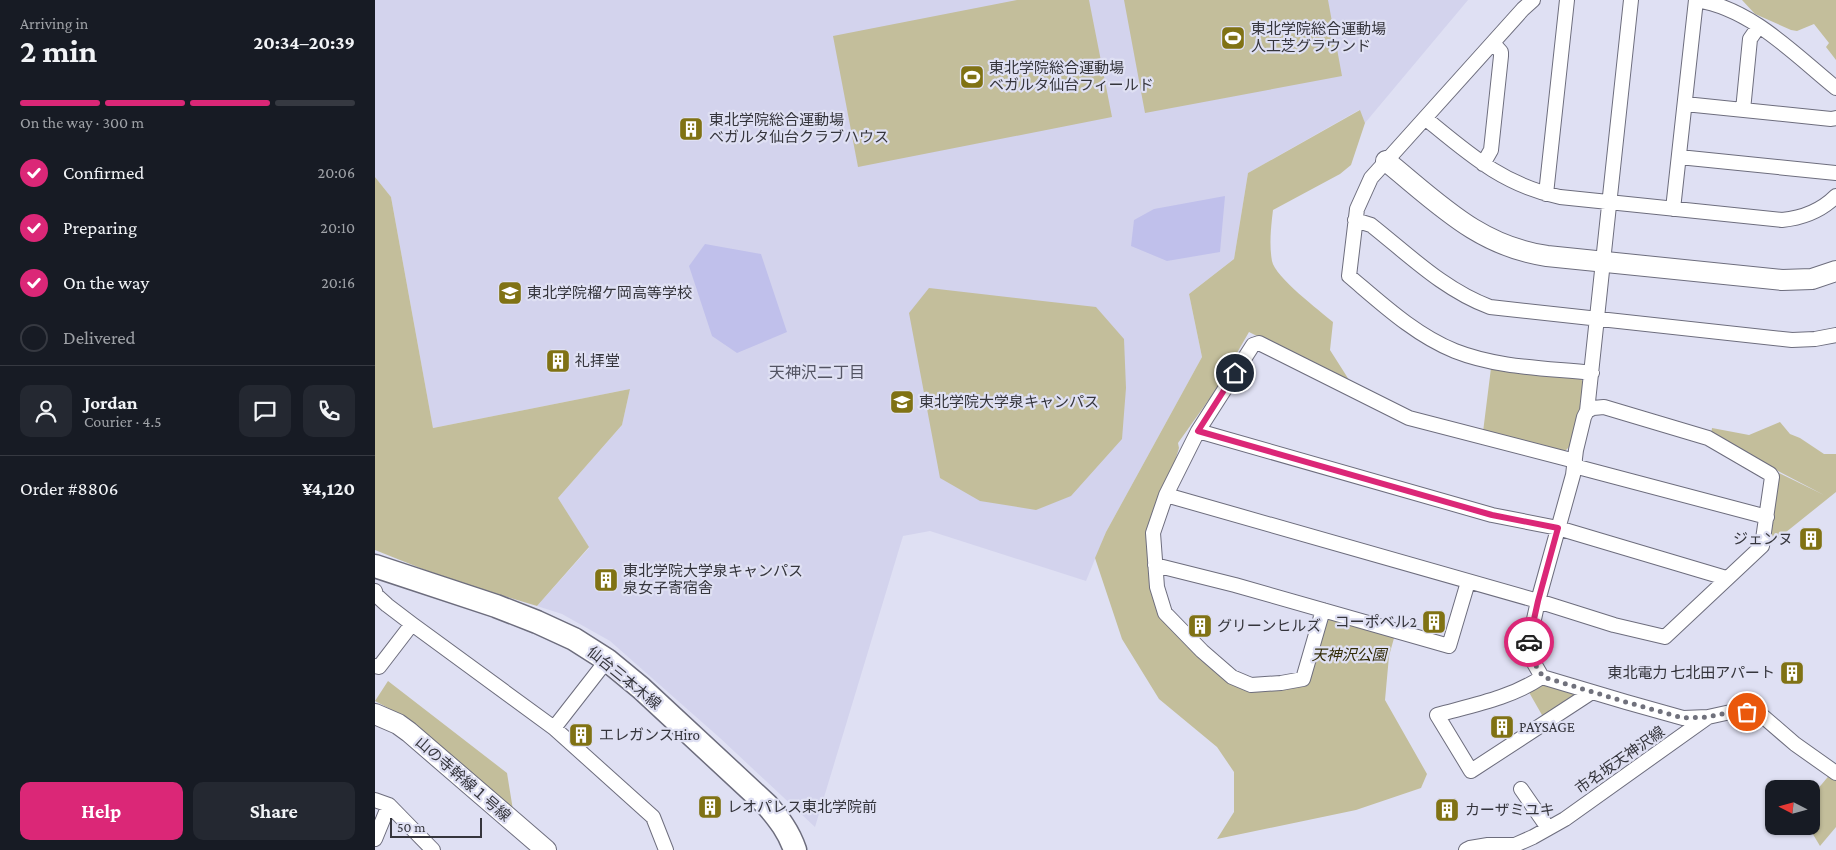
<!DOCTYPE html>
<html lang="en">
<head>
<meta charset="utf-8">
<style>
	:root { --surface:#171b24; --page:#242831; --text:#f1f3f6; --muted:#9ea1a6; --line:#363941; --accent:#db2777 }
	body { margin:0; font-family:"Crimson Pro","Noto Sans JP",serif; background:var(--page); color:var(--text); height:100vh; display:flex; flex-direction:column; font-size:19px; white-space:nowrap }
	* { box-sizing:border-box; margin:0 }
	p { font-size:16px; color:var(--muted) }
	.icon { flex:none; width:28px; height:28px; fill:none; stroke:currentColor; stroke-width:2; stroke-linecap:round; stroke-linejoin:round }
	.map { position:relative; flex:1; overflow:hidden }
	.sheet { display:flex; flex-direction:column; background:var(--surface); width:375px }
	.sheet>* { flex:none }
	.needle { width:32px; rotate:276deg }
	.tools { position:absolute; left:1390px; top:780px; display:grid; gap:10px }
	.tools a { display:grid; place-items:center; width:55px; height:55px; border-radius:10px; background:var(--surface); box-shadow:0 1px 4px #0004; font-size:25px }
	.scale { position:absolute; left:15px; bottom:12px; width:92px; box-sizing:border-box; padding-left:5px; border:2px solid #35353c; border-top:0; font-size:14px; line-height:18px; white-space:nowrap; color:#35353c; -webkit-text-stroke:4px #dfe0f3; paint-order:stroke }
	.pin { position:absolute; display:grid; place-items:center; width:42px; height:42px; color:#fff; margin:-21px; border:2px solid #fff; border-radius:50%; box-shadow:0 1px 5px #0007 }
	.courier { position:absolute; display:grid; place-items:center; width:50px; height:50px; margin:-25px; border:4px solid #db2777; border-radius:50%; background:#fff; color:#222; box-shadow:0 1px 6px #0007 }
	.headline em { font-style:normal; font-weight:700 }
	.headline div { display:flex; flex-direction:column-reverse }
	.headline { display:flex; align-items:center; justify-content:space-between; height:85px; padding:0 20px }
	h1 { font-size:32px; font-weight:700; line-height:38px }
	.bar { display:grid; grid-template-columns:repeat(4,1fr); gap:8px 5px; align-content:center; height:60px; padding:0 20px }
	.bar i { height:6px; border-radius:4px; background:var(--line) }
	.bar .selected { background:var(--accent) }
	.bar p { grid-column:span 4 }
	.line { display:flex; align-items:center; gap:12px; padding:0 20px; border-top:1px solid var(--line) }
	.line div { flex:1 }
	.round { display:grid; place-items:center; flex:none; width:52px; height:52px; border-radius:10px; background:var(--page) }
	ol { padding:0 20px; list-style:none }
	li { display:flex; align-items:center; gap:15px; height:55px }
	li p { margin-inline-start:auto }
	li .icon { padding:5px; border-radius:50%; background:var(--accent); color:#fff; stroke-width:4 }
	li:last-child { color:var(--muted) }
	li i { width:28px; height:28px; border:2px solid var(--line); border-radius:50% }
	.primary-button { display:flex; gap:10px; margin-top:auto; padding:10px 20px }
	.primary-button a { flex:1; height:58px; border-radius:10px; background:var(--accent); color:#fff; font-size:20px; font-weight:700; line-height:58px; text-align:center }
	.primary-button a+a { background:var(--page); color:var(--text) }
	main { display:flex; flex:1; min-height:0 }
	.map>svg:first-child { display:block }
	.built { fill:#d3d3ed }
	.green { fill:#c3be9b }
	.water { fill:#c0c0eb }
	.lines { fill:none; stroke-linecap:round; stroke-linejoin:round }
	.street-casing { stroke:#6d6d7d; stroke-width:16 }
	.secondary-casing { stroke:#6d6d7d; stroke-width:22 }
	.primary-casing { stroke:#6d6d7d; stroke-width:25 }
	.street { stroke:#fff; stroke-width:14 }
	.secondary { stroke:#fff; stroke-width:20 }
	.primary { stroke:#fff; stroke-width:22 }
	.done { stroke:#70717c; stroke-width:5; stroke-dasharray:0 9 }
	.route { stroke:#db2777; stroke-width:6 }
	.labels { text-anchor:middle; stroke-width:4.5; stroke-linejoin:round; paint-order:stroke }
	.poi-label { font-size:15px; fill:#35353c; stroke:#dfe0f3; text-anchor:start }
	.park-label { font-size:15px; font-style:italic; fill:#322c07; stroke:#dfe0f3 }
	.street-label { font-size:15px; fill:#35353c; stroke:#dfe0f3 }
	.neighbourhood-label { font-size:16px; fill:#535463; stroke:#dfe0f3 }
</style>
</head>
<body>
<main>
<section class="sheet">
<div class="headline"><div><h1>2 min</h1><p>Arriving in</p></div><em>20:34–20:39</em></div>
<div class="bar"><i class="selected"></i><i class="selected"></i><i class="selected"></i><i></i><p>On the way · 300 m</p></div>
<ol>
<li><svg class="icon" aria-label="check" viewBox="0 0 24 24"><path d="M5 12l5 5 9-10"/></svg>Confirmed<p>20:06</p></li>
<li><svg class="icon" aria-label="check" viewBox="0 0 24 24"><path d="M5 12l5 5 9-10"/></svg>Preparing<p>20:10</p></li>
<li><svg class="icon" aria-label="check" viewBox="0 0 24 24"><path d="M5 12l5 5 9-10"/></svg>On the way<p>20:16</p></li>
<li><i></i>Delivered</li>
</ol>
<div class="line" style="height:90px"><a class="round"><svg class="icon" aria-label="person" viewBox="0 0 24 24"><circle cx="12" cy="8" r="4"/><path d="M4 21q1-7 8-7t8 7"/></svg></a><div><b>Jordan</b><p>Courier · 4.5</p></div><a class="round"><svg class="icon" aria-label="chat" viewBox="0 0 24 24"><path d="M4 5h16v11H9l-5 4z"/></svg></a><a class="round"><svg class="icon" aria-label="phone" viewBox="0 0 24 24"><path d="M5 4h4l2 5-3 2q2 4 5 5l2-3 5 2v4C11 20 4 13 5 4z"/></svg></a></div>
<div class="line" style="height:65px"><div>Order #8806</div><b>¥4,120</b></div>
<div class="primary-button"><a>Help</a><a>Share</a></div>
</section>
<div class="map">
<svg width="1461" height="850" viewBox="0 0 1461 850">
	<rect width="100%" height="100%" fill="#dfe0f3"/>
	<path class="built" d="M 0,0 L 1093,0 L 990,123 L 984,110 L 873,173 L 859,259 L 814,294 L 827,357 L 731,532 L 711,581 L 555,531 L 528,536 L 440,827 L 345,738 L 235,641 L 187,614 L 162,606 L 214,548 L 183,498 L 247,425 L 255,389 L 58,428 L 16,197 L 0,177 Z"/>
	<path class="green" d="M 642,0 L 714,0 L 737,117 L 483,167 L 458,36 Z
		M 749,0 L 953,0 L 967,76 L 770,113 Z
		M 1367,0 L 1461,0 L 1461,60 L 1451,47 L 1454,43 L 1439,24 L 1422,31 L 1416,30 L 1380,14 Z
		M 985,110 L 990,123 L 976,165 L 965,174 L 898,210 C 896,226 894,245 897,261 C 900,277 945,311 958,322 L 955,350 L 976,383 L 874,332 L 840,391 L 803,443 L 804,448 L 778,533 L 790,613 L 876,685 L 928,679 L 948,610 L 1021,631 L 1014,656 L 1010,700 L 1052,774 L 1046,788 L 981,810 L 842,839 L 859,812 L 859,772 L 842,747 L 784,699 L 747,639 L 720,558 L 731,532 L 827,357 L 814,294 L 859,259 L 873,173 Z
		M 0,177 L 16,197 L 58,428 L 255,389 L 247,425 L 183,498 L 214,547 L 162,606 L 70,578 L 0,550 Z
		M 554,288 L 721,307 L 749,339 L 751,388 L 747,439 L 696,496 L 661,510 L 605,501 L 565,478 L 534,313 Z
		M 1116,368 L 1204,377 L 1210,384 L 1208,404 L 1194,447 L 1188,453 L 1108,432 Z
		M 1405,422 L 1415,434 L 1425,438 L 1449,454 L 1461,454 L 1461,492 L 1395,545 L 1404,473 L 1449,495 L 1336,436 L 1337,428 L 1374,435 Z
		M 1167,677 L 1217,692 L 1171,722 L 1151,687 Z
		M 13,681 L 132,773 L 138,810 L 57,738 L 28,716 L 0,701 Z
		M 1457,772 L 1461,775 L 1461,827 L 1445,846 L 1433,826 L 1436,826 L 1436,797 Z"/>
	<path class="water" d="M 850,196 L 845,252 L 792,261 L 756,246 L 759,220 L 779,209 Z
		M 330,244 L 386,254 L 412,332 L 362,353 L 337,336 L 314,266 Z"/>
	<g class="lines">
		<defs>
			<path id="street" d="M 1158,0 L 1148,9 L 996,178 L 982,209 L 974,276 C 1006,303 1040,335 1080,351 C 1123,368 1171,368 1217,373
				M 1322,0 C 1377,9 1419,54 1461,88
				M 1310,104 L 1456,119 L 1461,118
				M 1368,110 L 1375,39 L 1384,26
				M 1050,118 C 1094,154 1128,185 1185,197 L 1407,220 C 1428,218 1446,211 1461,196
				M 1304,157 L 1461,173
				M 1108,164 L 1116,150 L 1126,56 L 1126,52 L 1118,43
				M 1171,194 L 1192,0
				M 1298,209 L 1321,0
				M 980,220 L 996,225 C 1034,255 1069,290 1115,307 L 1417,340 L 1440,339 L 1461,335
				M 1212,411 L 1256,0
				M 823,431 L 1117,515 L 1183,528 L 1351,578
				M 1199,466 L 1392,517
				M 791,495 L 1163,601 L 1239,625 L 1290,637 L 1387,546 L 1397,477 L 1395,474 L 1333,438 L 1229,407 L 1218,408 L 1212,411 L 1209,417 L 1201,450 L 1198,475 L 1163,601 L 1152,651 L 1167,677 L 1251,702 L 1308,718 L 1333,717
				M 780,565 L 860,585 L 1074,646 L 1093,582
				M 0,591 L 1,595 L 12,605 L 37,624 L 179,728 L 278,817 L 291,850
				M 948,610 L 928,679 L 906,683 L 876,685 L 857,677 L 827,651 L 790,613 L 782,587 L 778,533 L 791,495 L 823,431 L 878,345 L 884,343 L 1034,418 L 1200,461
				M 0,666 L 4,667 L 37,624
				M 1167,677 C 1136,698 1098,705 1062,715 L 1096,771 L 1217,692
				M 179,728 L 232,660
				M 1146,789 L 1173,828
				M 0,800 L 14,805 L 58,850
				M 0,839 L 14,805
				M 1091,850 L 1095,848 L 1113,845 L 1140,845 L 1158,837 L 1190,819 L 1333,717 L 1360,711 L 1384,713 L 1420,744 L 1461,773"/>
			<path id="secondary" d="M 1011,161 C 1063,203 1103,246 1172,256 L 1407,280 L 1437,279 L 1461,271
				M 0,714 L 23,724 L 34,732 L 171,850"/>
			<path id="primary" d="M 0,566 L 121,606 L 162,622 L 199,639 L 232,660 L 266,688 L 392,805 C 404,819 414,832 420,850"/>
		</defs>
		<use href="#street" class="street-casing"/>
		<use href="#secondary" class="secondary-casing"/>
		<use href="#primary" class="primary-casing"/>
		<use href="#street" class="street"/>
		<use href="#secondary" class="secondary"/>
		<use href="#primary" class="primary"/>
	</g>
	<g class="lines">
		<path class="done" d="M 1154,642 L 1152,651 L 1168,677 L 1251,702 L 1308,718 L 1333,717 L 1360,711 L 1372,712"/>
		<path class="route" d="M 860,373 L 823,431 L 1117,515 L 1183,528 L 1163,601 L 1154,642"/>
	</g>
	<defs>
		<symbol id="stadium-square" viewBox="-11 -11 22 22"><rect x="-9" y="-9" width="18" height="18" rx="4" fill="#807214" stroke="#dfe0f3"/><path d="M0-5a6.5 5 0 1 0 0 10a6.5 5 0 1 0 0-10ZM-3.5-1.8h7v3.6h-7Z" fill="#fff"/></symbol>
		<symbol id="building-square" viewBox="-11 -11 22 22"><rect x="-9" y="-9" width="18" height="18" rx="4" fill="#807214" stroke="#dfe0f3"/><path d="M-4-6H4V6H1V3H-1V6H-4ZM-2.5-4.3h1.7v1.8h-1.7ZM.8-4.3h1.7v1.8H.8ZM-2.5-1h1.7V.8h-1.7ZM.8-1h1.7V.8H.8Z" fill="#fff"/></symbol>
		<symbol id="school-square" viewBox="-11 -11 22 22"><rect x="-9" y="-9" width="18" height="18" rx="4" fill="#807214" stroke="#dfe0f3"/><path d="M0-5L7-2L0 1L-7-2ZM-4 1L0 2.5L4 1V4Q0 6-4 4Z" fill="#fff"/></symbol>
		<symbol id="university-square" viewBox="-11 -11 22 22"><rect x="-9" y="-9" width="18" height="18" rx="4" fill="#807214" stroke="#dfe0f3"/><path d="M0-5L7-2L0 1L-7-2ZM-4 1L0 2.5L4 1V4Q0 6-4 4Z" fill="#fff"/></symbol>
	</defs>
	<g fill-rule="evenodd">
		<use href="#stadium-square" x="844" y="24" width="28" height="28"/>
		<use href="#stadium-square" x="583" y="63" width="28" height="28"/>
		<use href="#building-square" x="302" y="115" width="28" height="28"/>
		<use href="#school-square" x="121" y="279" width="28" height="28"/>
		<use href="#building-square" x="169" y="347" width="28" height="28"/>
		<use href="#university-square" x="513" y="388" width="28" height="28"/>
		<use href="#building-square" x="1422" y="525" width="28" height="28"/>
		<use href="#building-square" x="217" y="566" width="28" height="28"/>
		<use href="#building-square" x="1045" y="608" width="28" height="28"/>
		<use href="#building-square" x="811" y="612" width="28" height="28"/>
		<use href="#building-square" x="1403" y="659" width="28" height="28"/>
		<use href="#building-square" x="1113" y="713" width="28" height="28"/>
		<use href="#building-square" x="192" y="721" width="28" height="28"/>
		<use href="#building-square" x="321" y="793" width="28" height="28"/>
		<use href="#building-square" x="1058" y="796" width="28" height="28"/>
	</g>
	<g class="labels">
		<g class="poi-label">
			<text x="876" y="34">東北学院総合運動場<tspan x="876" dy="17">人工芝グラウンド</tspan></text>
			<text x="614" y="73">東北学院総合運動場<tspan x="614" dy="17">ベガルタ仙台フィールド</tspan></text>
			<text x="334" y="125">東北学院総合運動場<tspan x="334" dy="17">べガルタ仙台クラブハウス</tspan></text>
			<text x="152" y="298">東北学院榴ケ岡高等学校</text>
			<text x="200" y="366">礼拝堂</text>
			<text x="544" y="407">東北学院大学泉キャンパス</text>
			<text x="1418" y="544" text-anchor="end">ジェンヌ</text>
			<text x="248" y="576">東北学院大学泉キャンパス<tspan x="248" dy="17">泉女子寄宿舎</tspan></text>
			<text x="1042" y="627" text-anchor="end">コーポベル2</text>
			<text x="842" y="631">グリーンヒルズ</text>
			<text x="1400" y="678" text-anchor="end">東北電力 七北田アパート</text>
			<text x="1144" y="732">PAYSAGE</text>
			<text x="224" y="740">エレガンスHiro</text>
			<text x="352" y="812">レオパレス東北学院前</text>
			<text x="1090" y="815">カーザミユキ</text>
		</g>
		<g class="park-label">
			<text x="974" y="660">天神沢公園</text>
		</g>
		<g class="street-label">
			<text transform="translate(249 678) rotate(39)" y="5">仙台三本木線</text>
			<text transform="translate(1245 760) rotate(-35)" y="5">市名坂天神沢線</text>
			<text transform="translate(88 779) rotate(41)" y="5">山の寺幹線１号線</text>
		</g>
		<g class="neighbourhood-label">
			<text x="442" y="378">天神沢二丁目</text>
		</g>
	</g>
</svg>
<div class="tools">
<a><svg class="needle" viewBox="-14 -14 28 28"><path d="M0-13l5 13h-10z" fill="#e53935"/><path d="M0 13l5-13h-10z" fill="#9ea1a6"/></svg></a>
</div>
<div class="scale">50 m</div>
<div class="pin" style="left:1372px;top:712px;background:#ea580c"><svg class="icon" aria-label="bag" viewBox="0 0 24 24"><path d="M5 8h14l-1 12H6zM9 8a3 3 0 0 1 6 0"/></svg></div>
<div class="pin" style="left:860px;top:373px;background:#1f2937"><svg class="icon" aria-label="home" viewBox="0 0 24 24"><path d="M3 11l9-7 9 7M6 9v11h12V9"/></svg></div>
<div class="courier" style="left:1154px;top:642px"><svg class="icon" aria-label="car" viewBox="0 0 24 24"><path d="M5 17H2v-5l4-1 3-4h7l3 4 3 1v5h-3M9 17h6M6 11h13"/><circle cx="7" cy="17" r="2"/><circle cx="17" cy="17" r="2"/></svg></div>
</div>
</main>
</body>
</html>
